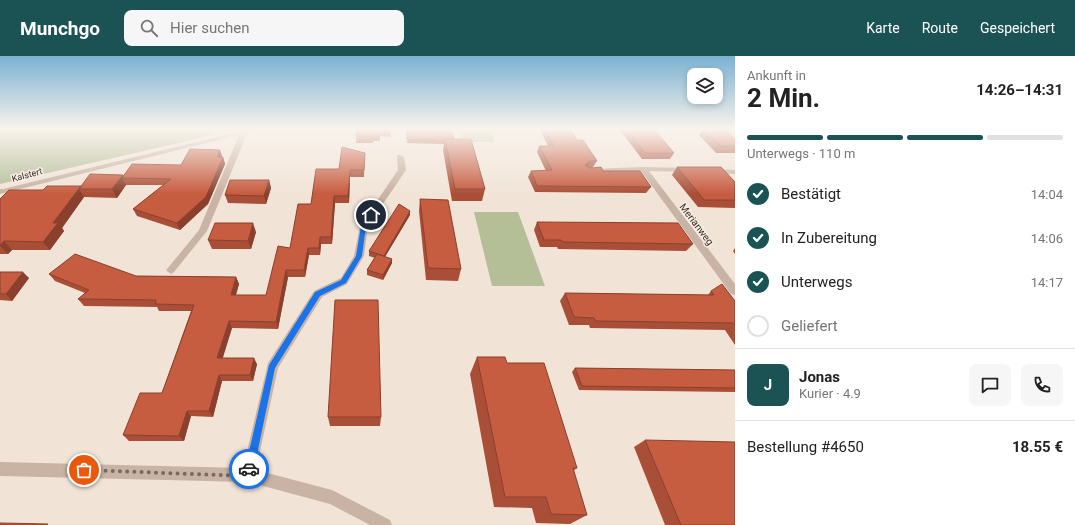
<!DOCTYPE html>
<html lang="de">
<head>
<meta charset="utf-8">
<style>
	:root { --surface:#fff; --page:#f6f6f6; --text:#222; --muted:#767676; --line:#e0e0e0; --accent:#1b5355 }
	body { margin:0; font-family:Roboto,sans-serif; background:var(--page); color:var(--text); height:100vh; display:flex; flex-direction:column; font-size:15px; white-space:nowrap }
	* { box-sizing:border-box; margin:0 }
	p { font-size:13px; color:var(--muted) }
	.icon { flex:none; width:22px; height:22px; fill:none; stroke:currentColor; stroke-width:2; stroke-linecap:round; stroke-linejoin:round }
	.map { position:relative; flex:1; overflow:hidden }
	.side { display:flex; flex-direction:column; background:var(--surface); width:340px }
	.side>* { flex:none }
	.fabs { position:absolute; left:687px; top:12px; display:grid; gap:8px }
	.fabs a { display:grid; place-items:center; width:36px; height:36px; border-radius:8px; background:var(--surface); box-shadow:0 2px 6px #0003; font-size:20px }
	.pin { position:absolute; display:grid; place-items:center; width:34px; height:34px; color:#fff; margin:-17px; border:2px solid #fff; border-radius:50%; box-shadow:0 1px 4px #0007 }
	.courier { position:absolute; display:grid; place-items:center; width:40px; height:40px; margin:-20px; border:3px solid #1a73e8; border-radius:50%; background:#fff; color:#222; box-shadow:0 1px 5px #0007 }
	.summary em { font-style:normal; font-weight:700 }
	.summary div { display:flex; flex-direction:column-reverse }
	.summary { display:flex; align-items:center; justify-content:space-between; height:68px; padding:0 12px }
	h1 { font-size:26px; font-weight:700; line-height:30px }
	.bar { display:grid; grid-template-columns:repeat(4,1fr); gap:6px 4px; align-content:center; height:48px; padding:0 12px }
	.bar i { height:5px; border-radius:3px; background:var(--line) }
	.bar .current { background:var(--accent) }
	.bar p { grid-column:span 4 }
	.line { display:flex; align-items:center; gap:10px; padding:0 12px; border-top:1px solid var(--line) }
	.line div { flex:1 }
	.round { display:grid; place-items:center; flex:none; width:42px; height:42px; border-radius:8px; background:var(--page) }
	ol { padding:0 12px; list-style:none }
	li { display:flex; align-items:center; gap:12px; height:44px }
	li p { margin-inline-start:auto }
	li .icon { padding:4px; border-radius:50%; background:var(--accent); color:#fff; stroke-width:4 }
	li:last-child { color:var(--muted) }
	li i { width:22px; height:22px; border:2px solid var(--line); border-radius:50% }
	header { display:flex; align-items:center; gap:24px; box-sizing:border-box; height:56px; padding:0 20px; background:var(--accent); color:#fff }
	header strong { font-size:19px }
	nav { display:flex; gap:22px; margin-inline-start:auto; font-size:14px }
	.search { width:280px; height:36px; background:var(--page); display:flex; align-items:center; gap:10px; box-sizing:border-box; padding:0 14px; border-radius:8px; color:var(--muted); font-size:15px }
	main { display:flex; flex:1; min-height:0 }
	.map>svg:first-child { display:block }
	.green { fill:#b4bf98 }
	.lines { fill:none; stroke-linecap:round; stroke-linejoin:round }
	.minor { fill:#c9b3a4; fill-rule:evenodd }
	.wall { fill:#aa4f37 }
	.shaded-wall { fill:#8b402d }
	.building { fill:#c65c40; stroke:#8b402d }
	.route { fill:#1a73e8 }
	.done { stroke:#766a63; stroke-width:4; stroke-dasharray:0 7.2 }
	.labels { text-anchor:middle; stroke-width:3; stroke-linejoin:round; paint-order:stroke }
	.far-street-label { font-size:9px; fill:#342925; stroke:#f9eee3 }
	.street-label { font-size:10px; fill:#342925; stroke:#f9eee3 }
</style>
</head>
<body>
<header>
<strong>Munchgo</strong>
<div class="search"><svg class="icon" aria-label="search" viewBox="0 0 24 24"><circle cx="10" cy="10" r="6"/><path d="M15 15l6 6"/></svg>Hier suchen</div>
<nav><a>Karte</a><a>Route</a><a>Gespeichert</a></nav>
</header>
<main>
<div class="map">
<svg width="735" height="469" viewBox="0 0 735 469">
	<rect width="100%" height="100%" fill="#f1e4d7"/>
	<path class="green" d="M 0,73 L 239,73 L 0,128 Z
		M 459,73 L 490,73 L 495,86 L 462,86 Z
		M 474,156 L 518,156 L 545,230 L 492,230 Z"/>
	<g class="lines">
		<path class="minor" d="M 250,73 L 260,73 L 247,78 L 207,175 L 174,216 L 171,218 L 166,214 L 168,212 L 199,174 L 239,79 L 0,138 L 0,133 L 3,133 Z
			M 397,99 L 400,99 L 404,101 L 406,114 L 368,170 L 364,200 L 347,228 L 322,241 L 278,312 L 256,414 L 332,434 L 390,464 L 392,469 L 370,469 L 330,448 L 248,426 L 0,420 L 0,406 L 243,412 L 268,307 L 314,235 L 341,222 L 354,200 L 360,170 L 398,114 Z
			M 643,111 L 691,112 L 692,114 L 688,116 L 649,115 L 735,228 L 735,239 L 731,238 L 641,115 L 590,117 L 586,115 L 590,113 Z
			M 709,113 L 735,114 L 735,118 L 712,117 L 708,115 Z"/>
	</g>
	<path class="wall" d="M 357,73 L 391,73 L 391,81 L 380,80 L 380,85 L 374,85 L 373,87 L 356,87 Z
		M 406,73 L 451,73 L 454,83 L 485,133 L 482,145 L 452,145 L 443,94 L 444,88 L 407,87 Z
		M 541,73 L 570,73 L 577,84 L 597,105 L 593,111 L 591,111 L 651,131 L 646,137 L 535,136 L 528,121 L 531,115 L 546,115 L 537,96 L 539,90 L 548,90 L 540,74 Z
		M 619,73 L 654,73 L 674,97 L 670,103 L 642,103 Z
		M 703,73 L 735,83 L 735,97 L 716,97 L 699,79 Z
		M 220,94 L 222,100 L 222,101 L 223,101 L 225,108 L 208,148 L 180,174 L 137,160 L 133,153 L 163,129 L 126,129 L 117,142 L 84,141 L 62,172 L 64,175 L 50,194 L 12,194 L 8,198 L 0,198 L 0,143 L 43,134 L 81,130 L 123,119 L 124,120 L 181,109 Z
		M 365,97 L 364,121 L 350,121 L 349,147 L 335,147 L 332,188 L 321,188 L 320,199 L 309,199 L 305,221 L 288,221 L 278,273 L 232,272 L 222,302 L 257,308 L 253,325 L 222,325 L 213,361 L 191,360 L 184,385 L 129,385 L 123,379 L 162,337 L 191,255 L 159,255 L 157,251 L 84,250 L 78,243 L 85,237 L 55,225 L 49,218 L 136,220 L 236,221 L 239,228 L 236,239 L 266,239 L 290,192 L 311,148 L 339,113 Z
		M 677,111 L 735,126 L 735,152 L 698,151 L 672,119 Z
		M 269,124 L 271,132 L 266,148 L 228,147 L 225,139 Z
		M 420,143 L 461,213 L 458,225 L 426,224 L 419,155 Z
		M 410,159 L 385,201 L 392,203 L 392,207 L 383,224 L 367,219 L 367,214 L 375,202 L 369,200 L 369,195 Z
		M 537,166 L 693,188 L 686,195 L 558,193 L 557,191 L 540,191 L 534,174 Z
		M 256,176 L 251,193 L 212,193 L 208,184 Z
		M 735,192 L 735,198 L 733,195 Z
		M 0,216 L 29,222 L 12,245 L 0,244 Z
		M 711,235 L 735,245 L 735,289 L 725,274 L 590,272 L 589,269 L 569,269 L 560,245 L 565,237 L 708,239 Z
		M 477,301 L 507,307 L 577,412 L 573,415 L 587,459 L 570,468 L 536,467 L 532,452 L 494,451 L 470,318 Z
		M 575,312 L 735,314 L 735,336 L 579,334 L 572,316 Z
		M 328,361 L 381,361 L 380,370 L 330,370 Z
		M 645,384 L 735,469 L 665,469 L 634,391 Z"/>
	<path class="shaded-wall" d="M 220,94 L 222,100 L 219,108 L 217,101 Z
		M 223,101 L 225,108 L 208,148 L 180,174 L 177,167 Z
		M 590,105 L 587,112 L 586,108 Z
		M 350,114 L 350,121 L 349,147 L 348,140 Z
		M 123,119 L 125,122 L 122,122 L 126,129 L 117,142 L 112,133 Z
		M 269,124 L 271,132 L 266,148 L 264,140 Z
		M 79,133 L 84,141 L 62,172 L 64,175 L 50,194 L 43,186 L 53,167 Z
		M 334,140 L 335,147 L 332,188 L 331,181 Z
		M 410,155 L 410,159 L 383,204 L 384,200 Z
		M 253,167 L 256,176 L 251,193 L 248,185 Z
		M 320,181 L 321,188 L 320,199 L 319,192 Z
		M 4,185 L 12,194 L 8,198 L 0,190 Z
		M 308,192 L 309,199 L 305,221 L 304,214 Z
		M 392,203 L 392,207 L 383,224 L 383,219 Z
		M 286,214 L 288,221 L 278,273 L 276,266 Z
		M 23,216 L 29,222 L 12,245 L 6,238 Z
		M 236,221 L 239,228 L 234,245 L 231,239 Z
		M 229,265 L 232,272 L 221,308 L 217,302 Z
		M 254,302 L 257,308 L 253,325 L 250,319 Z
		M 219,319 L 222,325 L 213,361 L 209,355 Z
		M 187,355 L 191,360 L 184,385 L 179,380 Z"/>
	<path class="building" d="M 357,73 L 391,73 L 392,74 L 380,74 L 380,79 L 374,79 L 374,80 L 356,80 Z
		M 407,73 L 451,73 L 454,83 L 445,83 L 445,84 L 407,83 Z
		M 545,73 L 570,73 L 577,84 L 583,84 L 597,105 L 590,105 L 586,108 L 586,110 L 591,112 L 601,111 L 603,115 L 640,115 L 651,131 L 537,130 L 531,115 L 552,114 L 539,90 L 554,90 Z
		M 626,73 L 654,73 L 674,97 L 645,97 Z
		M 703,73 L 724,73 L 735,83 L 735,90 L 721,90 Z
		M 445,83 L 471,83 L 485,133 L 455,133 Z
		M 342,91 L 365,97 L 364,114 L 350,114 L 348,140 L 334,140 L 331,181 L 320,181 L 319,192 L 308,192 L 304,214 L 286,214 L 276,266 L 229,265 L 217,302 L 254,302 L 250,319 L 219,319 L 209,355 L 187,355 L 179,380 L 123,379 L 140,337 L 162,337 L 194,249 L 155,248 L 156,244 L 78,243 L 89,234 L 49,218 L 75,198 L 136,220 L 236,221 L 231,239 L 266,239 L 278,190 L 290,192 L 298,148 L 311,148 L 316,113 L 339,113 Z
		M 190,93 L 220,94 L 217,101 L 223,101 L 206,141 L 177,167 L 133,153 L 171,123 L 122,122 L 132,108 L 181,109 Z
		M 677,111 L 721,111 L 735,126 L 735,144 L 704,144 Z
		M 90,118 L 123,119 L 112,133 L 79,133 Z
		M 230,124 L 269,124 L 264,140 L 225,139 Z
		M 47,130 L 81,130 L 53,167 L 58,167 L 43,186 L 4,185 L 0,190 L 0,143 L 9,134 L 43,134 Z
		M 420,143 L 448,144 L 461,213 L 428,212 Z
		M 399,148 L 410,155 L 384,200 L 369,195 Z
		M 537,166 L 678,167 L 693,188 L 562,186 L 561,184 L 544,184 Z
		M 215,167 L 253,167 L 248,185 L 208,184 Z
		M 377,198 L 392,203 L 383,219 L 367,214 Z
		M 0,216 L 23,216 L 6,238 L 0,238 Z
		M 722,228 L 735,245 L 735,269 L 733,267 L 596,265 L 594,262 L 574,261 L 565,237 L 714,239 L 711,235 Z
		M 335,244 L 378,244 L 381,361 L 328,361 Z
		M 477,301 L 505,301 L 507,307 L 544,307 L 577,412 L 573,412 L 587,459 L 551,458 L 546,441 L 505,441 Z
		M 575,312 L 735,314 L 735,332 L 582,330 Z
		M 645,384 L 735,386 L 735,469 L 681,469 Z
		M 0,467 L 48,468 L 47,469 L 0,469 Z"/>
	<linearGradient id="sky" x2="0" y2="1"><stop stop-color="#7bb1d1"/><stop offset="0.53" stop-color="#f9f3ed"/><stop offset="1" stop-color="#f9f3ed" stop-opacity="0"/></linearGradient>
	<rect width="735" height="138" fill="url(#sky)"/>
	<path class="route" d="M 369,157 L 374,159 L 366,170 L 362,200 L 346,227 L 320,240 L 275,312 L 254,413 L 253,416 L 249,417 L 246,416 L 245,413 L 269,309 L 315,236 L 341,224 L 356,200 L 361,170 Z"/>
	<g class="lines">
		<path class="done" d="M 84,414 L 248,420 L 249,413"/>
	</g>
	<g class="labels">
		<g class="far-street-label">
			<text transform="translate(27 119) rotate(-15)" y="3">Kalstert</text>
		</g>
		<g class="street-label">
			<text transform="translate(697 168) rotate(53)" y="4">Merianweg</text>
		</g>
	</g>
</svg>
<div class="fabs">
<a><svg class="icon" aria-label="layers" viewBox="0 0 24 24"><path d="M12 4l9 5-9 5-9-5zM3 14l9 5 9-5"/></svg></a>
</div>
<div class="pin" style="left:84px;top:414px;background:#ea580c"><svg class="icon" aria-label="bag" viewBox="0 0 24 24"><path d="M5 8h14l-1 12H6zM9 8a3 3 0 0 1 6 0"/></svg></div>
<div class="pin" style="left:371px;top:159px;background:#1f2937"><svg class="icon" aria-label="home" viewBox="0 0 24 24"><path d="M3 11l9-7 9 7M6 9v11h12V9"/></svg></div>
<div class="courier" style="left:249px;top:413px"><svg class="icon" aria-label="car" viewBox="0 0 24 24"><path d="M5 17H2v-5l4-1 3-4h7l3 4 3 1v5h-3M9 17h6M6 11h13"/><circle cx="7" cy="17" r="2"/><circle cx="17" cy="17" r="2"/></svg></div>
</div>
<section class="side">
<div class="summary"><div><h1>2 Min.</h1><p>Ankunft in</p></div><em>14:26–14:31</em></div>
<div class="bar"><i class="current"></i><i class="current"></i><i class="current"></i><i></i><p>Unterwegs · 110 m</p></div>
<ol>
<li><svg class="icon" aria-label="check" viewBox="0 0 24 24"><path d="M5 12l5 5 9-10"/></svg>Bestätigt<p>14:04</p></li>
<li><svg class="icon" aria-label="check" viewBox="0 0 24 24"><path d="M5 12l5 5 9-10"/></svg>In Zubereitung<p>14:06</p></li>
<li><svg class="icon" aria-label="check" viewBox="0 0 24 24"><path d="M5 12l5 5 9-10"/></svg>Unterwegs<p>14:17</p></li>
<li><i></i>Geliefert</li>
</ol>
<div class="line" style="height:72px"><b class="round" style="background:var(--accent);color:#fff">J</b><div><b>Jonas</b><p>Kurier · 4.9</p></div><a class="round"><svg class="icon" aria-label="chat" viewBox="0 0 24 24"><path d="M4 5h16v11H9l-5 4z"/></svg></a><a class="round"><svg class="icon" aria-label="phone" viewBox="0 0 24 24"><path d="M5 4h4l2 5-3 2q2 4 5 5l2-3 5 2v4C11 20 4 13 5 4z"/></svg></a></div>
<div class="line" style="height:52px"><div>Bestellung #4650</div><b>18.55 €</b></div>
</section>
</main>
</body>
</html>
